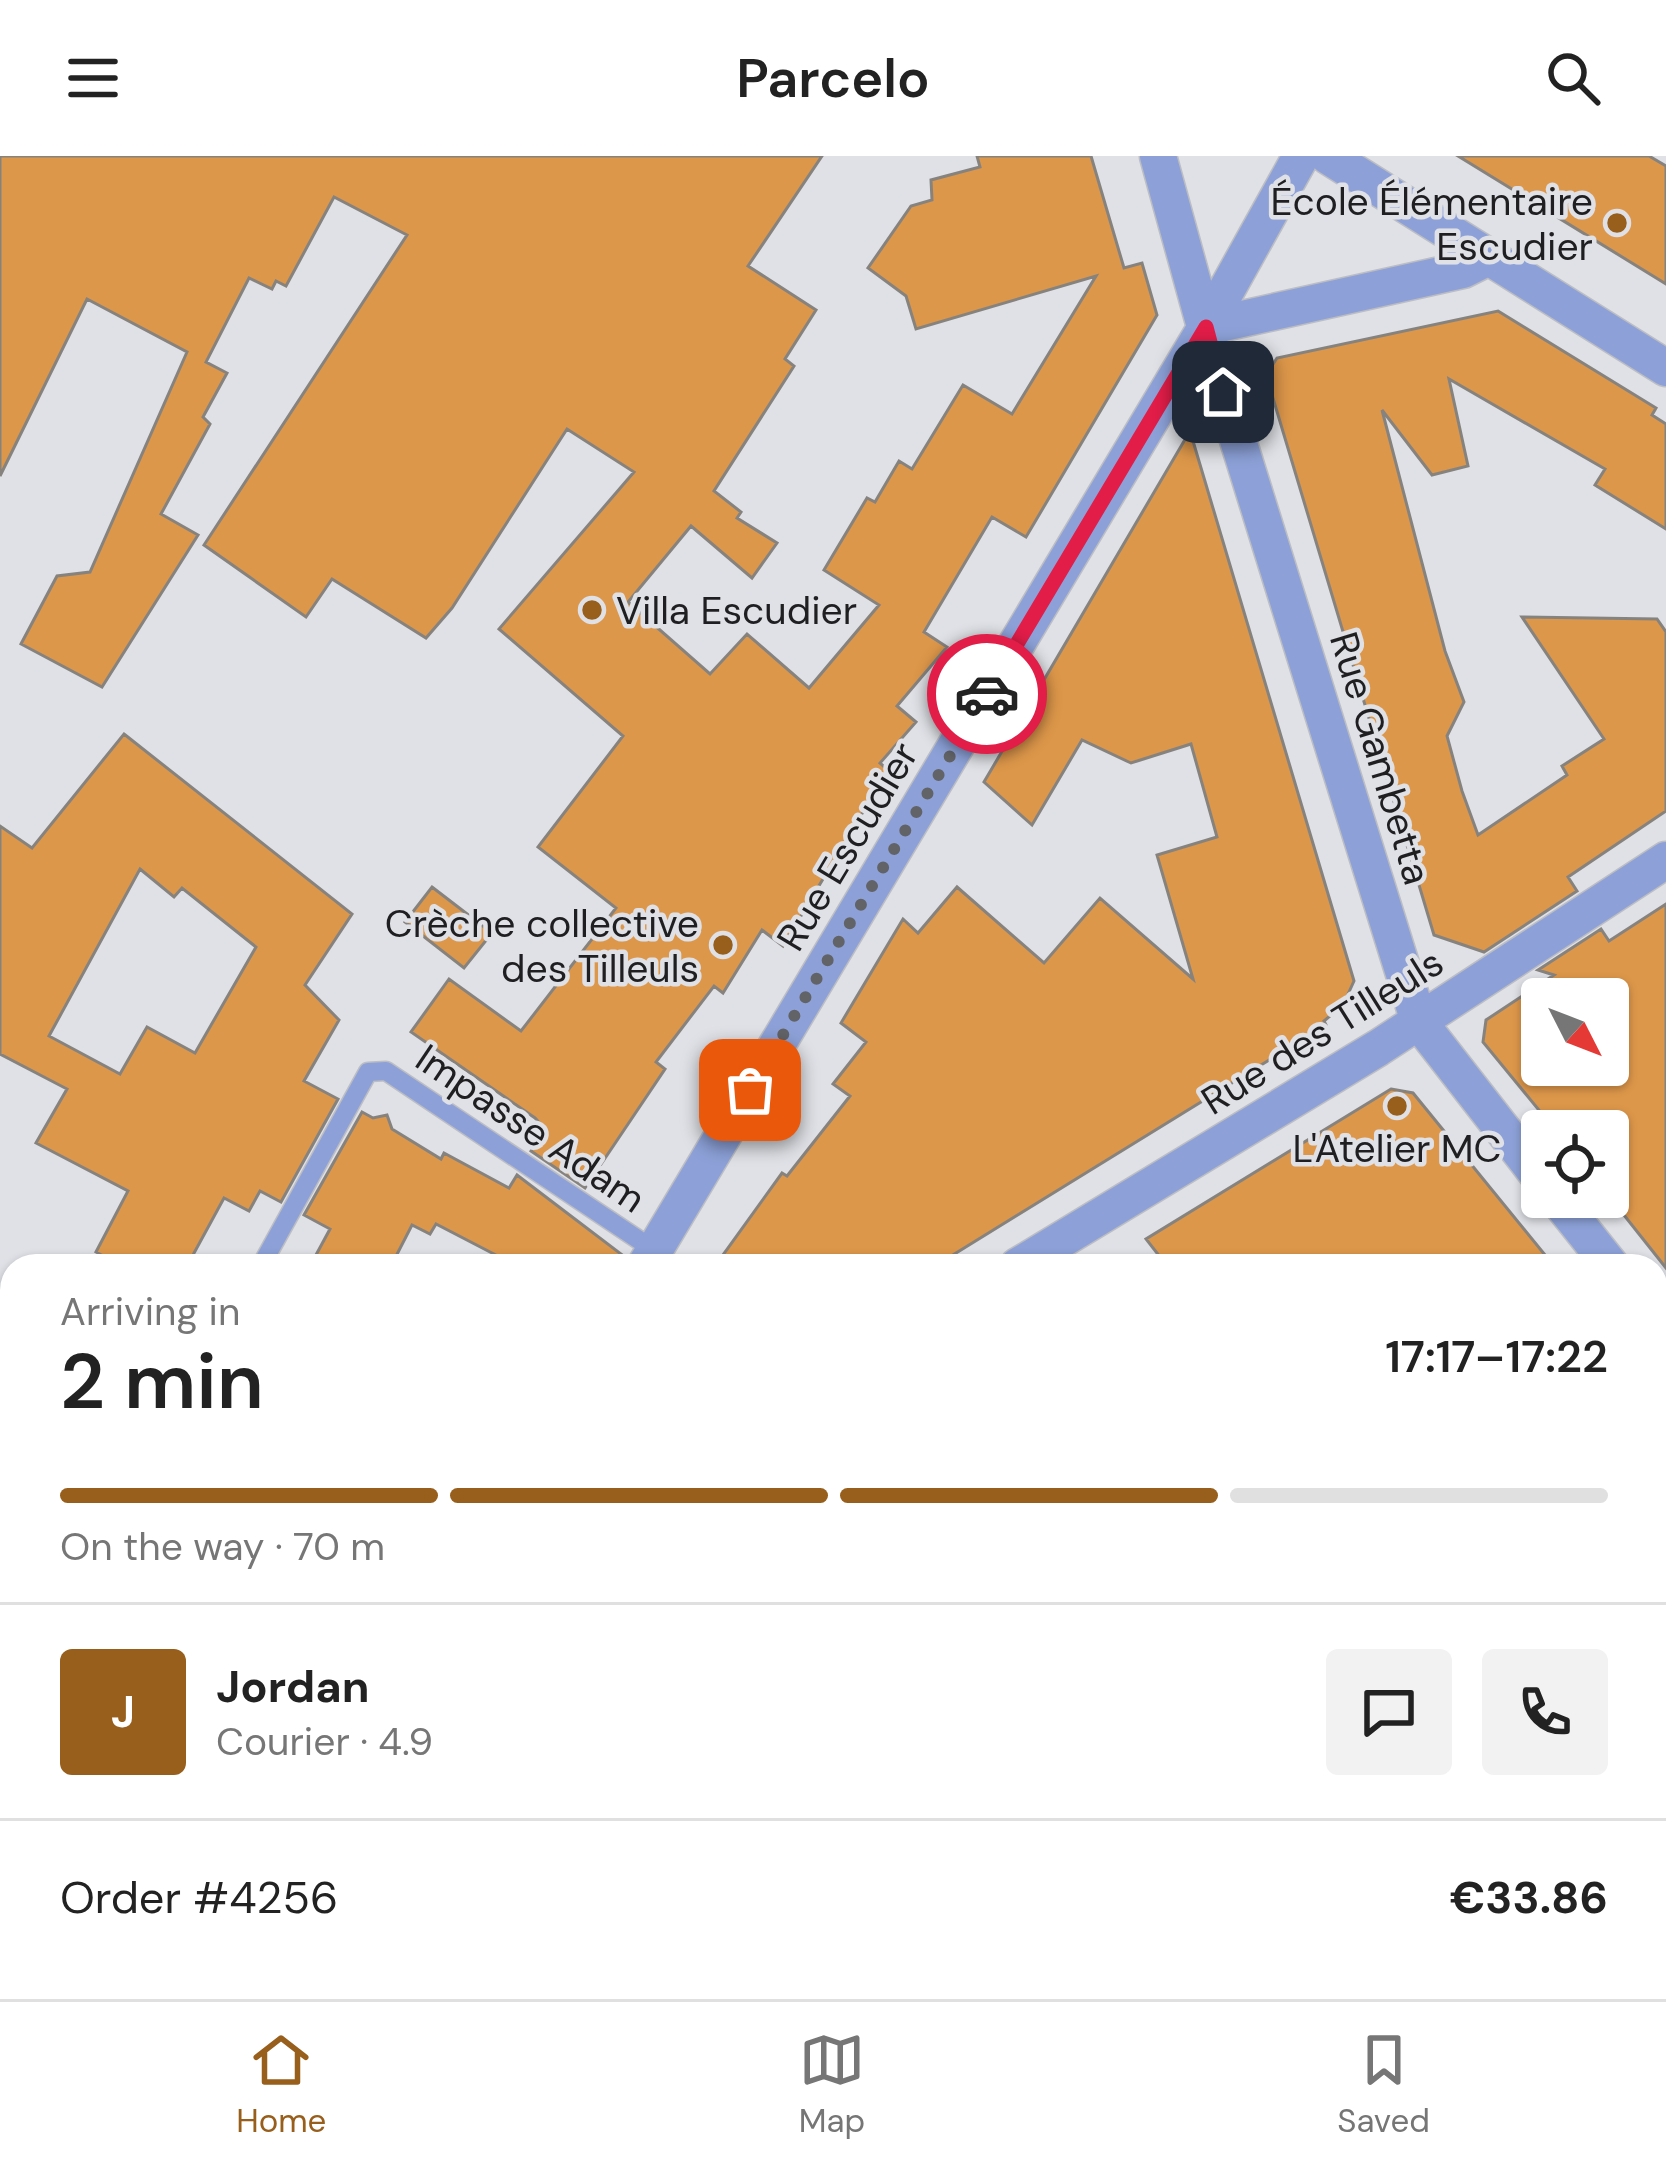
<!DOCTYPE html>
<html lang="en">
<head>
<meta charset="utf-8">
<style>
	:root { --surface:#fff; --page:#f2f2f2; --text:#222; --muted:#767676; --line:#e0e0e0; --accent:#985f1c }
	body { margin:0; font-family:"DM Sans",sans-serif; background:var(--page); color:var(--text); height:100vh; display:flex; flex-direction:column; font-size:45px; white-space:nowrap }
	* { box-sizing:border-box; margin:0 }
	p { font-size:39px; color:var(--muted) }
	.icon { flex:none; width:66px; height:66px; fill:none; stroke:currentColor; stroke-width:2; stroke-linecap:round; stroke-linejoin:round }
	.map { position:relative; flex:1; overflow:hidden }
	.details { position:absolute; left:0px; top:1098px; width:1668px; height:747px; display:flex; flex-direction:column; background:var(--surface); border-radius:36px 36px 0 0; box-shadow:0 3px 9px #0004 }
	.details>* { flex:none }
	.needle { width:78px; rotate:132deg }
	.tools { position:absolute; left:1521px; top:822px; display:grid; gap:24px }
	.tools a { display:grid; place-items:center; width:108px; height:108px; border-radius:12px; background:var(--surface); box-shadow:0 3px 9px #0004; font-size:60px }
	.pin { position:absolute; display:grid; place-items:center; width:102px; height:102px; color:#fff; margin:-51px; border-radius:24px; box-shadow:0 6px 18px #0006 }
	.courier { position:absolute; display:grid; place-items:center; width:120px; height:120px; margin:-60px; border:9px solid #e11d48; border-radius:50%; background:#fff; color:#222; box-shadow:0 3px 15px #0007 }
	.headline em { font-style:normal; font-weight:600 }
	.headline div { display:flex; flex-direction:column-reverse }
	.headline { display:flex; align-items:center; justify-content:space-between; height:204px; padding:0 60px }
	h1 { font-size:78px; font-weight:600; line-height:90px }
	.bar { display:grid; grid-template-columns:repeat(4,1fr); gap:18px 12px; align-content:center; height:144px; padding:0 60px }
	.bar i { height:15px; border-radius:9px; background:var(--line) }
	.bar .on { background:var(--accent) }
	.bar p { grid-column:span 4 }
	.line { display:flex; align-items:center; gap:30px; padding:0 60px; border-top:3px solid var(--line) }
	.line div { flex:1 }
	.round { display:grid; place-items:center; flex:none; width:126px; height:126px; border-radius:12px; background:var(--page) }
	header { display:flex; justify-content:space-between; align-items:center; height:156px; padding:0 60px; background:var(--surface); font-size:54px; font-weight:600 }
	.dock { display:flex; justify-content:space-around; align-items:center; height:168px; border-top:3px solid var(--line); background:var(--surface); font-size:33px; color:var(--muted) }
	.dock a { display:grid; justify-items:center; gap:6px }
	.dock .on { color:var(--accent) }
	.map>svg:first-child { display:block }
	.built { fill:#ced3de }
	.green { fill:#8fabfc }
	.building { fill:#dd974a; stroke:#86837f; stroke-width:3; fill-rule:evenodd }
	.lines { fill:none; stroke-linecap:round; stroke-linejoin:round }
	.lane-casing { stroke:#bcbec3; stroke-width:21 }
	.street-casing { stroke:#bcbec3; stroke-width:39 }
	.path { stroke:#8a8b8f; stroke-width:8; stroke-dasharray:3 9; stroke-linecap:butt }
	.lane { stroke:#8da1d8; stroke-width:18 }
	.street { stroke:#8da1d8; stroke-width:36 }
	.done { stroke:#626366; stroke-width:12; stroke-dasharray:0 21.6 }
	.route { stroke:#e11d48; stroke-width:15 }
	.poi-dot { fill:#985f1c; stroke:#dfe1e6; stroke-width:4.5 }
	.labels { text-anchor:middle; stroke-width:9; stroke-linejoin:round; paint-order:stroke }
	.poi-label { font-size:39px; fill:#1f1f21; stroke:#dfe1e6; text-anchor:end }
	.street-label { font-size:39px; fill:#1f1f21; stroke:#dfe1e6 }
</style>
</head>
<body>
<header><svg class="icon" aria-label="menu" viewBox="0 0 24 24"><path d="M4 6h16M4 12h16M4 18h16"/></svg>Parcelo<svg class="icon" aria-label="search" viewBox="0 0 24 24"><circle cx="10" cy="10" r="6"/><path d="M15 15l6 6"/></svg></header>
<div class="map">
<svg width="1666" height="1843" viewBox="0 0 1666 1843">
	<rect width="100%" height="100%" fill="#dfe1e6"/>
	<path class="built" d="M 12,1775 L 12,1833 L 207,1833 L 214,1843 L 0,1843 L 0,1782 Z"/>
	<path class="green" d="M 207,1833 L 285,1833 L 282,1843 L 214,1843 Z"/>
	<path class="building" d="M 0,0 L 822,0 L 748,110 L 816,154 L 785,203 L 794,210 L 714,335 L 741,356 L 737,362 L 777,387 L 752,422 L 691,370 L 628,446 L 710,518 L 747,478 L 809,532 L 879,449 L 824,414 L 867,342 L 875,346 L 899,305 L 912,313 L 963,229 L 1012,258 L 1096,120 L 916,173 L 906,140 L 868,112 L 911,50 L 932,44 L 931,24 L 980,11 L 977,0 L 1091,0 L 1124,112 L 1142,107 L 1157,159 L 1026,381 L 992,361 L 924,476 L 947,491 L 897,550 L 916,566 L 880,607 L 888,614 L 783,790 L 762,774 L 723,837 L 714,830 L 656,906 L 665,913 L 585,1032 L 531,995 L 544,972 L 535,962 L 411,876 L 449,823 L 521,875 L 616,752 L 538,691 L 623,580 L 499,473 L 634,316 L 567,273 L 452,452 L 426,482 L 332,423 L 306,461 L 204,389 L 407,79 L 334,41 L 286,130 L 276,125 L 272,133 L 249,122 L 206,206 L 227,217 L 203,261 L 210,268 L 161,358 L 198,379 L 102,531 L 21,488 L 57,420 L 90,416 L 187,196 L 87,143 L 0,320 Z
		M 1458,0 L 1649,0 L 1666,10 L 1666,128 Z
		M 1498,155 L 1656,252 L 1652,259 L 1666,268 L 1666,373 L 1595,329 L 1605,313 L 1449,223 L 1468,310 L 1432,319 L 1382,254 L 1445,495 L 1464,546 L 1447,580 L 1462,635 L 1478,679 L 1567,619 L 1562,610 L 1604,583 L 1522,461 L 1657,463 L 1666,476 L 1666,655 L 1568,721 L 1577,735 L 1484,796 L 1434,779 L 1266,219 L 1277,202 Z
		M 1190,275 L 1354,825 L 1343,849 L 1324,865 L 1326,869 L 935,1110 L 715,1110 L 782,1017 L 787,1020 L 850,940 L 833,928 L 866,886 L 841,867 L 903,763 L 918,777 L 957,731 L 1044,807 L 1100,742 L 1193,823 L 1157,699 L 1217,681 L 1191,588 L 1131,607 L 1082,584 L 1032,669 L 984,626 Z
		M 124,578 L 352,758 L 305,829 L 339,864 L 304,925 L 338,943 L 281,1046 L 260,1035 L 249,1055 L 224,1042 L 187,1110 L 121,1110 L 96,1096 L 128,1035 L 36,987 L 67,933 L 0,898 L 0,670 L 32,692 ZM 140,713 L 174,741 L 182,732 L 256,791 L 195,897 L 147,871 L 120,918 L 49,880 Z
		M 432,731 L 492,777 L 464,812 L 405,766 Z
		M 1666,748 L 1666,1112 L 1608,1039 L 1608,975 L 1556,975 L 1483,886 L 1486,864 L 1554,819 L 1538,814 L 1601,773 L 1609,785 ZM 1542,843 L 1608,843 L 1608,909 L 1542,909 Z
		M 1391,933 L 1413,937 L 1554,1110 L 1167,1110 L 1146,1083 Z
		M 362,956 L 373,962 L 387,959 L 392,973 L 441,1003 L 444,997 L 509,1032 L 517,1019 L 625,1101 L 623,1110 L 517,1110 L 436,1068 L 430,1078 L 412,1069 L 391,1110 L 310,1110 L 330,1073 L 304,1059 Z"/>
	<g class="lines">
		<defs>
			<path id="lane" d="M 261,1110 L 368,916 L 386,915 L 654,1094
				M 0,1588 L 12,1566"/>
			<path id="street" d="M 1158,0 L 1223,236 L 1419,866 L 1542,1024
				M 1328,0 L 1666,212
				M 1206,171 L 1463,114 L 1485,103
				M 1556,1041 L 1611,1110
				M 645,1110 L 1206,171 L 1301,0
				M 1018,1110 L 1378,892 L 1666,704
				M 1656,1167 L 1666,1179
				M 0,1640 L 12,1647
				M 1656,1647 L 1666,1640
				M 0,1740 L 12,1733
				M 672,1833 L 680,1843
				M 338,1843 L 341,1833
				M 1387,1843 L 1401,1833"/>
		</defs>
		<use href="#lane" class="lane-casing"/>
		<use href="#street" class="street-casing"/>
		<path class="path" d="M 240,1833 L 259,1843"/>
		<use href="#lane" class="lane"/>
		<use href="#street" class="street"/>
	</g>
	<g class="lines">
		<path class="done" d="M 750,934 L 987,538"/>
		<path class="route" d="M 987,538 L 1206,171 L 1223,236"/>
	</g>
	<g class="poi-dot">
		<circle cx="1617" cy="67" r="12"/>
		<circle cx="592" cy="454" r="12"/>
		<circle cx="723" cy="789" r="12"/>
		<circle cx="1397" cy="950" r="12"/>
	</g>
	<g class="labels">
		<g class="poi-label">
			<text x="1593" y="59">École Élémentaire<tspan x="1593" dy="45">Escudier</tspan></text>
			<text x="616" y="468" text-anchor="start">Villa Escudier</text>
			<text x="699" y="781">Crèche collective<tspan x="699" dy="45">des Tilleuls</tspan></text>
			<text x="1397" y="1006" text-anchor="middle">L'Atelier MC</text>
		</g>
		<g class="street-label">
			<text transform="translate(1381 602) rotate(73)" y="14">Rue Gambetta</text>
			<text transform="translate(847 690) rotate(-59)" y="14">Rue Escudier</text>
			<text transform="translate(1322 875) rotate(-32)" y="14">Rue des Tilleuls</text>
			<text transform="translate(531 972) rotate(34)" y="14">Impasse Adam</text>
		</g>
	</g>
</svg>
<div class="tools">
<a><svg class="needle" viewBox="-14 -14 28 28"><path d="M0-13l5 13h-10z" fill="#e53935"/><path d="M0 13l5-13h-10z" fill="#767676"/></svg></a>
<a><svg class="icon" aria-label="locate" viewBox="0 0 24 24"><circle cx="12" cy="12" r="6"/><path d="M12 2v4M12 18v4M2 12h4M18 12h4"/></svg></a>
</div>
<div class="pin" style="left:750px;top:934px;background:#ea580c"><svg class="icon" aria-label="bag" viewBox="0 0 24 24"><path d="M5 8h14l-1 12H6zM9 8a3 3 0 0 1 6 0"/></svg></div>
<div class="pin" style="left:1223px;top:236px;background:#1f2937"><svg class="icon" aria-label="home" viewBox="0 0 24 24"><path d="M3 11l9-7 9 7M6 9v11h12V9"/></svg></div>
<div class="courier" style="left:987px;top:538px"><svg class="icon" aria-label="car" viewBox="0 0 24 24"><path d="M5 17H2v-5l4-1 3-4h7l3 4 3 1v5h-3M9 17h6M6 11h13"/><circle cx="7" cy="17" r="2"/><circle cx="17" cy="17" r="2"/></svg></div>
<section class="details">
<div class="headline"><div><h1>2 min</h1><p>Arriving in</p></div><em>17:17–17:22</em></div>
<div class="bar"><i class="on"></i><i class="on"></i><i class="on"></i><i></i><p>On the way · 70 m</p></div>
<div class="line" style="height:216px"><b class="round" style="background:var(--accent);color:#fff">J</b><div><b>Jordan</b><p>Courier · 4.9</p></div><a class="round"><svg class="icon" aria-label="chat" viewBox="0 0 24 24"><path d="M4 5h16v11H9l-5 4z"/></svg></a><a class="round"><svg class="icon" aria-label="phone" viewBox="0 0 24 24"><path d="M5 4h4l2 5-3 2q2 4 5 5l2-3 5 2v4C11 20 4 13 5 4z"/></svg></a></div>
<div class="line" style="height:156px"><div>Order #4256</div><b>€33.86</b></div>
</section>
</div>
<nav class="dock">
<a class="on"><svg class="icon" aria-label="home" viewBox="0 0 24 24"><path d="M3 11l9-7 9 7M6 9v11h12V9"/></svg>Home</a>
<a><svg class="icon" aria-label="map" viewBox="0 0 24 24"><path d="M3 6l6-2 6 2 6-2v14l-6 2-6-2-6 2zM9 4v14M15 6v14"/></svg>Map</a>
<a><svg class="icon" aria-label="saved" viewBox="0 0 24 24"><path d="M7 4h10v16l-5-4-5 4z"/></svg>Saved</a>
</nav>
</body>
</html>
